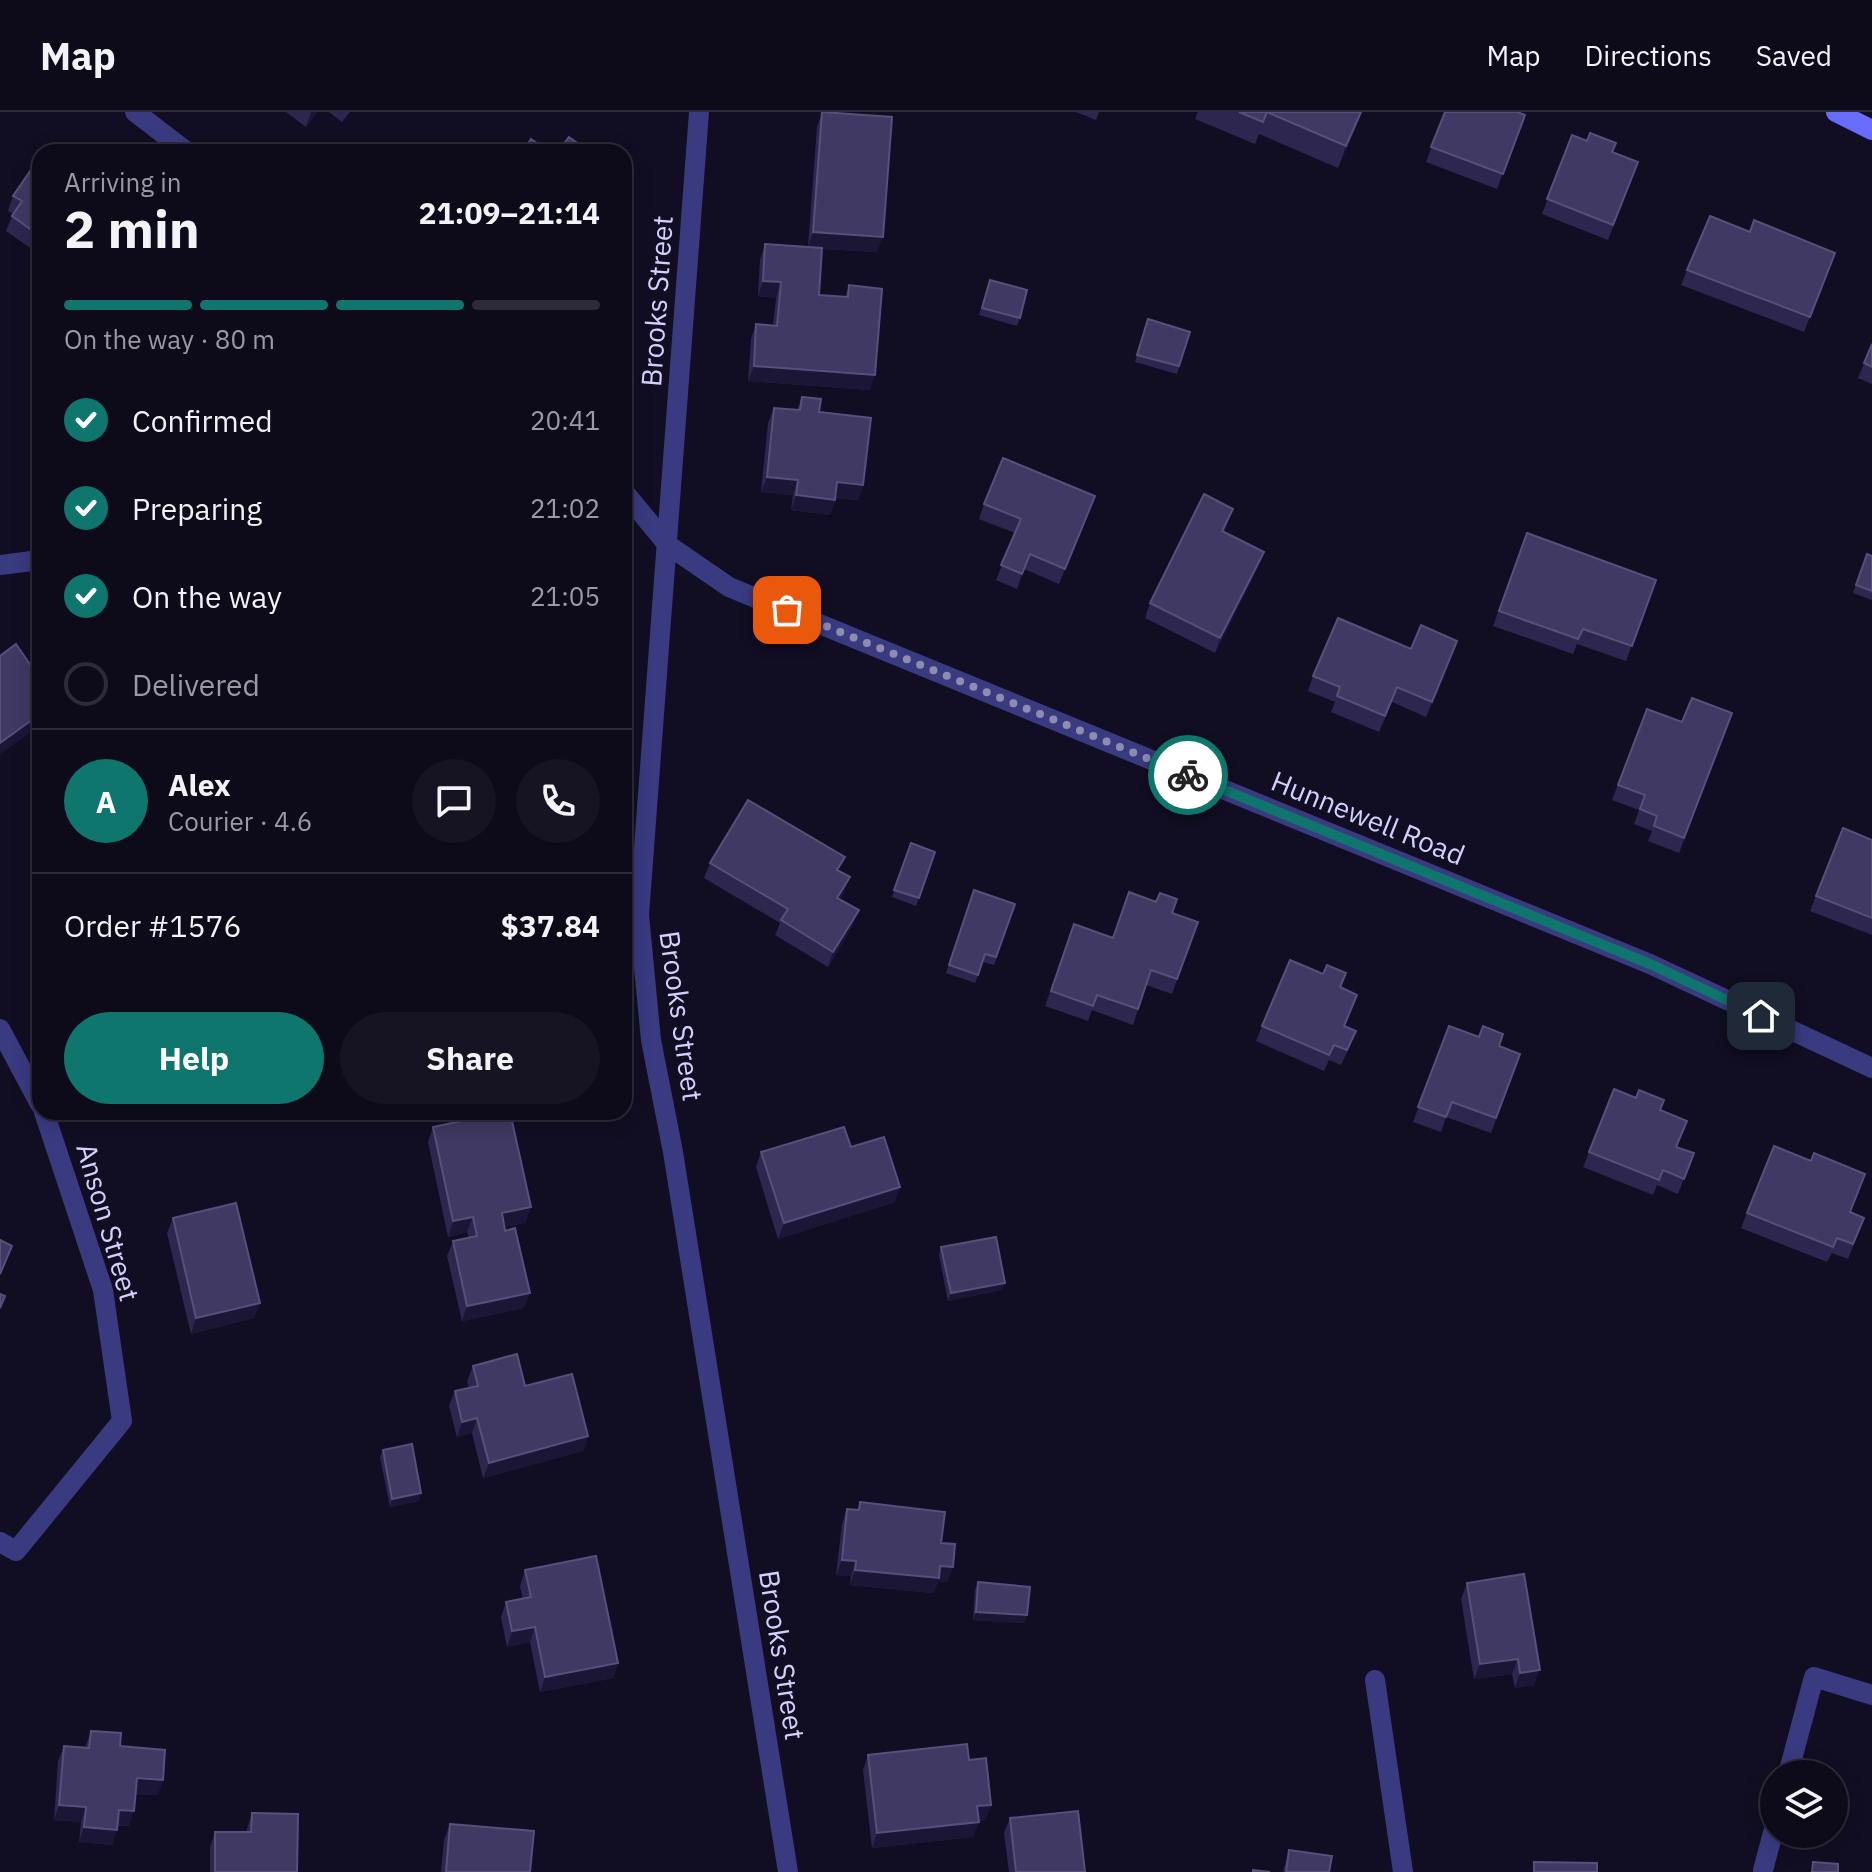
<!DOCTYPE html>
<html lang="en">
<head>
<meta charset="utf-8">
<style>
	:root { --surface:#0d0a1a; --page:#161323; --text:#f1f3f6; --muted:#9a9aa2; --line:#2d2b39; --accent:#0f766e }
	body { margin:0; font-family:"IBM Plex Sans",sans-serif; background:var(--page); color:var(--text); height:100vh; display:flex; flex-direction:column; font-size:30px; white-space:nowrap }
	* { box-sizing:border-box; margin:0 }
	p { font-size:26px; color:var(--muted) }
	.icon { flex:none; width:44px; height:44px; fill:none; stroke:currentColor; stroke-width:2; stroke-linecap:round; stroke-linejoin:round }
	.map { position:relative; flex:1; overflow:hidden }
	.sheet { position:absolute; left:32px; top:32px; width:600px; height:976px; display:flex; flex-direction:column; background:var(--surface); border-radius:24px; box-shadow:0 4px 20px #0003,0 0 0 2px var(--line) }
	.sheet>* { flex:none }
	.tools { position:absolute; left:1760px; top:1648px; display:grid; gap:16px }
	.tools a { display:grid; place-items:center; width:88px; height:88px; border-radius:50%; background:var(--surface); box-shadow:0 4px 20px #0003,0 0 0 2px var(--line); font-size:40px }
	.pin { position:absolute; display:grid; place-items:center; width:68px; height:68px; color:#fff; margin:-34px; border-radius:16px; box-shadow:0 4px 12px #0006 }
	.courier { position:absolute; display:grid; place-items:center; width:80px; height:80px; margin:-40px; border:6px solid #0f766e; border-radius:50%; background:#fff; color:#222; box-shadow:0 2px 10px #0007 }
	.head em { font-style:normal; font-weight:700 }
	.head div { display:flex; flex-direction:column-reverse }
	.head { display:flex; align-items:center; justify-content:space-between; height:136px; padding:0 32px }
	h1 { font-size:52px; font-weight:700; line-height:60px }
	.bar { display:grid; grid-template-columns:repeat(4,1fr); gap:12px 8px; align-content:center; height:96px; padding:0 32px }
	.bar i { height:10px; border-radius:6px; background:var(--line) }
	.bar .on { background:var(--accent) }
	.bar p { grid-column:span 4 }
	.line { display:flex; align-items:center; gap:20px; padding:0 32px; border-top:2px solid var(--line) }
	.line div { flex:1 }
	.round { display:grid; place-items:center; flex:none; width:84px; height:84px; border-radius:42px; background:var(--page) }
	ol { padding:0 32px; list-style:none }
	li { display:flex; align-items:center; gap:24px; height:88px }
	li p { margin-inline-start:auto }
	li .icon { padding:8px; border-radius:50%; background:var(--accent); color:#fff; stroke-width:4 }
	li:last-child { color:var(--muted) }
	li i { width:44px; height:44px; border:4px solid var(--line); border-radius:50% }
	.button { display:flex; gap:16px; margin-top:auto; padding:16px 32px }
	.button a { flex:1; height:92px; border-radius:48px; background:var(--accent); color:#fff; font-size:32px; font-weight:700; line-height:92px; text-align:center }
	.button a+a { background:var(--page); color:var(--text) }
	header { display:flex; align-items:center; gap:48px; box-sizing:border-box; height:112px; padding:0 40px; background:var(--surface); border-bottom:2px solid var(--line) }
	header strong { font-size:38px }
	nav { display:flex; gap:44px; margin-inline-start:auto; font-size:28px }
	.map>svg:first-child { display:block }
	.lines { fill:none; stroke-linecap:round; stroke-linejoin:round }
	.lane { stroke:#3a3a81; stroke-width:20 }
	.street { stroke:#3a3a81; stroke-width:20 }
	.secondary { stroke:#686cfd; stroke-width:20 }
	.wall { fill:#2d2750 }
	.shaded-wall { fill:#1b1536 }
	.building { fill:#3f3963; stroke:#56517b; stroke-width:2 }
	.done { stroke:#8f8cb1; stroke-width:8; stroke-dasharray:0 14.4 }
	.route { stroke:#0f766e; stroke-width:10 }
	.labels { text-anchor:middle; stroke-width:7; stroke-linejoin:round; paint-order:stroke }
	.street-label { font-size:28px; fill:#d3d0fe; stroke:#110e23 }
</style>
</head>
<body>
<header>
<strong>Map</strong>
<nav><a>Map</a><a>Directions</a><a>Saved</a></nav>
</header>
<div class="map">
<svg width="1872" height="1760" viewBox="0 0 1872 1760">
	<rect width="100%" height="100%" fill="#110e23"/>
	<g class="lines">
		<path class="lane" d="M 1788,1662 L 1814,1565 L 1872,1583
			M 1763,1758 L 1774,1717"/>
		<path class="street" d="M 135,0 L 187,40
			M 699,0 L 639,803 L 651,928 L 673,1040 L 788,1760
			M 624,380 L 668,433 L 729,475 L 1650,852 L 1872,956
			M 0,453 L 40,448
			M 0,917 L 40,992
			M 0,1430 L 16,1439 L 122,1309 L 103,1178 L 44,1000
			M 1375,1568 L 1403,1760"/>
		<path class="secondary" d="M 1836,0 L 1872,18"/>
	</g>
	<path class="wall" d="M 286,0 L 317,0 L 306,15 Z
		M 329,0 L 350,0 L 342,10 Z
		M 822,0 L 877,140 L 822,137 L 819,183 L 845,185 L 849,173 L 870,278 L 748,269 L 751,227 L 756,212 L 773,213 L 776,186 L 758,184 L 760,148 L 765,132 L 808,135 L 817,15 Z
		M 1076,0 L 1099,0 L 1096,8 Z
		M 1198,0 L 1362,0 L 1338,56 L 1259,22 L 1255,32 L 1195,7 Z
		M 1445,0 L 1525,3 L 1497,77 L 1426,50 Z
		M 1572,23 L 1638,50 L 1608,128 L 1542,102 Z
		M 40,60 L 40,143 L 6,119 L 13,102 L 8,99 L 13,84 Z
		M 1835,141 L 1804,220 L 1681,173 L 1687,158 Z
		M 987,176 L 1020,206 L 1017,214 L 979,203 Z
		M 1145,215 L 1190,220 L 1177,262 L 1135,250 Z
		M 1872,232 L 1872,272 L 1858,266 Z
		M 802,285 L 819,300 L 863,373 L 858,388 L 836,386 L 830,403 L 791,398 L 793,383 L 761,380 L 768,311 L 774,296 L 797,298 Z
		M 1095,384 L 1059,472 L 1024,457 L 1017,477 L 996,468 L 1015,421 L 979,407 L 984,392 Z
		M 1233,397 L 1224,420 L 1258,455 L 1215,541 L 1145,506 L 1150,491 Z
		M 1527,421 L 1656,468 L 1626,549 L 1577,532 L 1573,542 L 1493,514 Z
		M 1867,442 L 1872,444 L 1872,488 L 1853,481 Z
		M 1457,529 L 1426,605 L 1392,590 L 1379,620 L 1331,600 L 1335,590 L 1308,579 L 1313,564 L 1411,537 Z
		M 1647,597 L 1682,610 L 1732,601 L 1679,741 L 1648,729 L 1652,719 L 1634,712 L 1639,698 L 1612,688 Z
		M 1843,716 L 1872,728 L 1872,823 L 1810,799 Z
		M 911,731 L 935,740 L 916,794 L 892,785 Z
		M 710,751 L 840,759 L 844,781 L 840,787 L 853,813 L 828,855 L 775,823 L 780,811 L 704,766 Z
		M 974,778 L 1015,792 L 994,853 L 983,850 L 975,871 L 946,861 Z
		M 1198,810 L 1172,882 L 1146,873 L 1133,913 L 1092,898 L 1088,909 L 1045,894 L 1074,812 L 1113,826 Z
		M 1346,861 L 1341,876 L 1345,914 L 1350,934 L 1341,953 L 1329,948 L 1324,959 L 1256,929 L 1262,914 L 1323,862 Z
		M 1449,914 L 1520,942 L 1491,1021 L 1446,1005 L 1441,1020 L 1413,1010 Z
		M 1660,998 L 1677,1035 L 1694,1041 L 1678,1082 L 1657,1073 L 1653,1083 L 1583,1055 L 1589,1040 Z
		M 433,1015 L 531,1095 L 525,1111 L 504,1115 L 524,1196 L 462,1209 L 447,1144 L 453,1129 L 469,1126 L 467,1120 L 448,1125 L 428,1030 Z
		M 851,1035 L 895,1090 L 778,1127 L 756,1055 L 761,1040 Z
		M 1850,1100 L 1864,1106 L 1848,1147 L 1832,1141 L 1827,1150 L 1741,1116 L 1747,1101 Z
		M 173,1106 L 260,1191 L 254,1206 L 191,1222 L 167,1121 Z
		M 941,1135 L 1002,1178 L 948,1189 L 939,1143 Z
		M 473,1254 L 525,1274 L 588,1324 L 583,1339 L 483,1366 L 472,1321 L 457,1325 L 449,1294 L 455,1279 L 469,1276 L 467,1269 Z
		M 383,1338 L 421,1381 L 419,1389 L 390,1395 L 380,1345 Z
		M 860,1390 L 941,1431 L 953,1455 L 947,1470 L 938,1470 L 933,1481 L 850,1473 L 851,1464 L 836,1463 L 842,1412 L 847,1397 L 857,1398 Z
		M 525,1458 L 618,1551 L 613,1566 L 540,1580 L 530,1530 L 507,1535 L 501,1505 L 506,1490 L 523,1487 L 520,1474 Z
		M 1524,1462 L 1534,1573 L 1515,1576 L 1512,1562 L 1474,1567 L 1461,1487 L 1467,1471 Z
		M 978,1470 L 1027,1503 L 1024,1511 L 973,1508 L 975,1478 Z
		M 91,1619 L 120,1634 L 158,1683 L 136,1682 L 129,1714 L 118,1714 L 112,1733 L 79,1730 L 81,1710 L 54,1708 L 58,1649 L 64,1634 L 85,1636 Z
		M 868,1643 L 969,1648 L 991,1693 L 985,1708 L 979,1709 L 973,1725 L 872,1736 L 863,1658 Z
		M 252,1701 L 297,1760 L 210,1760 L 210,1735 L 215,1720 L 246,1720 Z
		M 1010,1706 L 1085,1760 L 1009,1760 L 1004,1721 Z
		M 450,1712 L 530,1760 L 441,1760 L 444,1728 Z
		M 1289,1738 L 1329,1760 L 1283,1760 Z"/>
	<path class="shaded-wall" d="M 311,0 L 317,0 L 306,15 Z
		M 1361,0 L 1362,0 L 1338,56 L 1346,34 Z
		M 813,120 L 883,125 L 877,140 L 808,136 Z
		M 763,169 L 781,170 L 776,186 L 758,184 Z
		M 754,254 L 875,263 L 870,278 L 748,269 Z
		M 767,365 L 798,368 L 793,383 L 761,380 Z
		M 837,370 L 863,373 L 858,388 L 831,385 Z
		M 796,383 L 835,388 L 830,403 L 791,398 Z
		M 1264,440 L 1258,455 L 1215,541 L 1220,526 Z
		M 40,602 L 40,614 L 0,642 L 0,631 Z
		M 850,765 L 844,781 L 832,801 L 837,786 Z
		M 859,798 L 853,813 L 828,855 L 833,840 Z
		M 900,1075 L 895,1090 L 778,1127 L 784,1111 Z
		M 531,1095 L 525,1111 L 496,1116 L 502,1101 Z
		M 473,1105 L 467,1120 L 448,1125 L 453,1109 Z
		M 1005,1171 L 1002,1178 L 948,1189 L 951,1181 Z
		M 530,1181 L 524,1196 L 462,1209 L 467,1194 Z
		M 260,1191 L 254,1206 L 191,1222 L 196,1206 Z
		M 477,1306 L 472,1321 L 457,1325 L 462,1310 Z
		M 588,1324 L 583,1339 L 483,1366 L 489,1351 Z
		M 421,1381 L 419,1389 L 390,1395 L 392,1387 Z
		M 842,1448 L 856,1449 L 851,1464 L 836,1463 Z
		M 940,1454 L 953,1455 L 947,1470 L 938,1470 L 933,1481 L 850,1473 L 855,1458 Z
		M 976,1500 L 1027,1503 L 1024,1511 L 973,1508 Z
		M 535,1515 L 530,1530 L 507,1535 L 512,1519 Z
		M 1518,1547 L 1512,1562 L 1474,1567 L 1480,1552 Z
		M 618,1551 L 613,1566 L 540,1580 L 545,1565 Z
		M 1540,1558 L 1534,1573 L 1515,1576 L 1520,1561 Z
		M 137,1666 L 163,1668 L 158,1683 L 132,1682 Z
		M 59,1693 L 86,1695 L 81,1710 L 54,1708 Z
		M 991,1693 L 985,1708 L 972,1709 L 977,1694 Z
		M 119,1698 L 134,1699 L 129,1714 L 113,1713 Z
		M 979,1710 L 973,1725 L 872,1736 L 877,1721 Z
		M 84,1715 L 117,1718 L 112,1733 L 79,1730 Z"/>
	<path class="building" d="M 822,0 L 892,5 L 883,125 L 813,120 Z
		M 1239,0 L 1361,0 L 1346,34 L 1267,0 L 1263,10 Z
		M 1445,0 L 1517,0 L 1525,3 L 1503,62 L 1431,35 Z
		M 1590,21 L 1616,31 L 1612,40 L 1638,50 L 1613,113 L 1547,87 L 1572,23 L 1587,29 Z
		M 569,25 L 590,40 L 558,40 Z
		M 531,27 L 550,40 L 523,40 Z
		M 33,55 L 40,60 L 40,124 L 12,104 L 22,89 L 13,84 Z
		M 1710,104 L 1750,120 L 1754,108 L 1835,141 L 1810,205 L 1687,158 Z
		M 765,132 L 822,136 L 819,183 L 848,185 L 849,173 L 882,177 L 875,263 L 754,254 L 756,212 L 777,214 L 781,170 L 763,169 Z
		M 990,168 L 1027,178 L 1020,206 L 982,196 Z
		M 1148,207 L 1190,220 L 1179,254 L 1137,243 Z
		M 1872,232 L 1872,255 L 1864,251 Z
		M 802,285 L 821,287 L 819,300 L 871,306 L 863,373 L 837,370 L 835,388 L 796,383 L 798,368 L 767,365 L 774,296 L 800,298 Z
		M 1003,346 L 1095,384 L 1065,457 L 1030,442 L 1022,462 L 1001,453 L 1021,407 L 984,392 Z
		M 1204,382 L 1233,397 L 1222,419 L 1264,440 L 1220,526 L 1150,491 Z
		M 1527,421 L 1656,468 L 1632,534 L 1583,517 L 1578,527 L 1499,499 Z
		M 1867,442 L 1872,444 L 1872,479 L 1856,473 Z
		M 1338,506 L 1411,537 L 1421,513 L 1457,529 L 1432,590 L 1397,575 L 1385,604 L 1337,584 L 1340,575 L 1313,564 Z
		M 16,532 L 40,567 L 40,602 L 0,631 L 0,544 Z
		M 1692,586 L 1732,601 L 1684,726 L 1654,714 L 1657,704 L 1640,697 L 1645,683 L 1618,673 L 1647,597 L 1682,610 Z
		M 748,688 L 845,745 L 837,758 L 850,765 L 837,786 L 859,798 L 833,840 L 781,808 L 788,797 L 710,751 Z
		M 1843,716 L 1872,728 L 1872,806 L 1816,784 Z
		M 911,731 L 935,740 L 919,786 L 894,778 Z
		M 974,778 L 1015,792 L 996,845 L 985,842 L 978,863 L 949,853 Z
		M 1129,780 L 1156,790 L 1160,781 L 1177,787 L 1172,801 L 1198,810 L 1177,867 L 1151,858 L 1138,897 L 1097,883 L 1093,894 L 1051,879 L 1074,812 L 1113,826 Z
		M 1290,848 L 1323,862 L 1327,853 L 1346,861 L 1340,875 L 1357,883 L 1344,914 L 1356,919 L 1347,938 L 1334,933 L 1329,943 L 1262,914 Z
		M 1449,914 L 1479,925 L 1483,914 L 1503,922 L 1499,934 L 1520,942 L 1496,1006 L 1452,990 L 1446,1005 L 1418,995 Z
		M 1614,977 L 1636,986 L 1639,978 L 1664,988 L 1660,998 L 1687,1009 L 1676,1035 L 1694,1041 L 1684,1067 L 1663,1058 L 1659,1068 L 1589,1040 Z
		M 503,1000 L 510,1000 L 531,1095 L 502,1101 L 505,1119 L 515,1116 L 530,1181 L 467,1194 L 453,1129 L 477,1124 L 473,1105 L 453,1109 L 433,1015 Z
		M 844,1015 L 851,1035 L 884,1025 L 900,1075 L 784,1111 L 761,1040 Z
		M 1774,1034 L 1811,1049 L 1814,1041 L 1865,1062 L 1850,1100 L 1864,1106 L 1853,1132 L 1837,1126 L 1833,1135 L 1747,1101 Z
		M 236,1091 L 260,1191 L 196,1206 L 173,1106 Z
		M 996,1125 L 1005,1171 L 951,1181 L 941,1135 Z
		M 0,1128 L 12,1134 L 0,1162 Z
		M 0,1182 L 5,1184 L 0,1196 Z
		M 517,1242 L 525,1274 L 572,1262 L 588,1324 L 489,1351 L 477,1306 L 462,1310 L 455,1279 L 478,1274 L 473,1254 Z
		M 412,1332 L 421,1381 L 392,1387 L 383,1338 Z
		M 860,1390 L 945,1400 L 941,1431 L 955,1432 L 953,1455 L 940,1454 L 939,1466 L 855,1458 L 856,1449 L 842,1448 L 847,1397 L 859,1398 Z
		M 596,1444 L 618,1551 L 545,1565 L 535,1515 L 512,1519 L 506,1490 L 531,1485 L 525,1458 Z
		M 1524,1462 L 1540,1558 L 1520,1561 L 1518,1547 L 1480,1552 L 1467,1471 Z
		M 978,1470 L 1030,1475 L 1027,1503 L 976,1500 Z
		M 91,1619 L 121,1621 L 120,1634 L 165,1638 L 163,1668 L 137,1666 L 134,1699 L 119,1698 L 117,1718 L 84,1715 L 86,1695 L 59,1693 L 64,1634 L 89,1636 Z
		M 967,1632 L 969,1648 L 986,1646 L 991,1693 L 977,1694 L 979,1710 L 877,1721 L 868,1643 Z
		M 1078,1699 L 1085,1760 L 1016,1760 L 1010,1706 Z
		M 252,1701 L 298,1702 L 297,1760 L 215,1760 L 215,1720 L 251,1720 Z
		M 450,1712 L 534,1719 L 530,1760 L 446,1760 Z
		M 1289,1738 L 1332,1744 L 1329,1760 L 1286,1760 Z
		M 1534,1750 L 1597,1751 L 1597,1760 L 1534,1760 Z
		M 1813,1750 L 1838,1752 L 1838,1760 L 1812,1760 Z
		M 1253,1758 L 1270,1760 L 1253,1760 Z"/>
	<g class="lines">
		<path class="done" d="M 787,498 L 1188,663"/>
		<path class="route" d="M 1188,663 L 1650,852 L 1761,904"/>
	</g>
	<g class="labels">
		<g class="street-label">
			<text transform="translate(657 189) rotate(-86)" y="10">Brooks Street</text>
			<text transform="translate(1368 706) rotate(22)" y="10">Hunnewell Road</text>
			<text transform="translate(681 904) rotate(82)" y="10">Brooks Street</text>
			<text transform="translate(108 1110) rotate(74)" y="10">Anson Street</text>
			<text transform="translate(782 1543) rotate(81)" y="10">Brooks Street</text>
		</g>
	</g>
</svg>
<div class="tools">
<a><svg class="icon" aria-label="layers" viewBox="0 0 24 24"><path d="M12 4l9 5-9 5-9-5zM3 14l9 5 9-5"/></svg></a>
</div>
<div class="pin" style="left:787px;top:498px;background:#ea580c"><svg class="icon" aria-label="bag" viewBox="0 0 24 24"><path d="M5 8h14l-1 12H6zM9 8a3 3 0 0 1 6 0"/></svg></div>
<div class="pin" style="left:1761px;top:904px;background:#1f2937"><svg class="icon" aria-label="home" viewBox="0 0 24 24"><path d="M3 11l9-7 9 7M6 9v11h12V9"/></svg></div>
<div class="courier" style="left:1188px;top:663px"><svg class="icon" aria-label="bike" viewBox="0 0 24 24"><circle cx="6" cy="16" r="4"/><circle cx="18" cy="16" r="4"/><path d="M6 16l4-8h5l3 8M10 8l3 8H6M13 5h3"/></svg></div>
<section class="sheet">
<div class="head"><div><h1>2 min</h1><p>Arriving in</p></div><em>21:09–21:14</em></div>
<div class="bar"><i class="on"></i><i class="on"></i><i class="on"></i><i></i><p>On the way · 80 m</p></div>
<ol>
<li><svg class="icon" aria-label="check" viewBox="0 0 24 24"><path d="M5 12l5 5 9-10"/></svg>Confirmed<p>20:41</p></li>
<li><svg class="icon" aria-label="check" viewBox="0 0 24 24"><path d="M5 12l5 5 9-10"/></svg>Preparing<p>21:02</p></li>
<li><svg class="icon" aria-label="check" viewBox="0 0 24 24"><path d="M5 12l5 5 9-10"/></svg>On the way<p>21:05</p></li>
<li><i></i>Delivered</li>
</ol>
<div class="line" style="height:144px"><b class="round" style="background:var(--accent);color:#fff">A</b><div><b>Alex</b><p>Courier · 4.6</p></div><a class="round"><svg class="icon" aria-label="chat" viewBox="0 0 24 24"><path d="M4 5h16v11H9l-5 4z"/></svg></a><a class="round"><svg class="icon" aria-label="phone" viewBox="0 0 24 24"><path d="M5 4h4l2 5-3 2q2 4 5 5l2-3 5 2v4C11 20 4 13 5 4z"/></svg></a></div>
<div class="line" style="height:104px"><div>Order #1576</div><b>$37.84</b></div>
<div class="button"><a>Help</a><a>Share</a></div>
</section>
</div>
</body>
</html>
